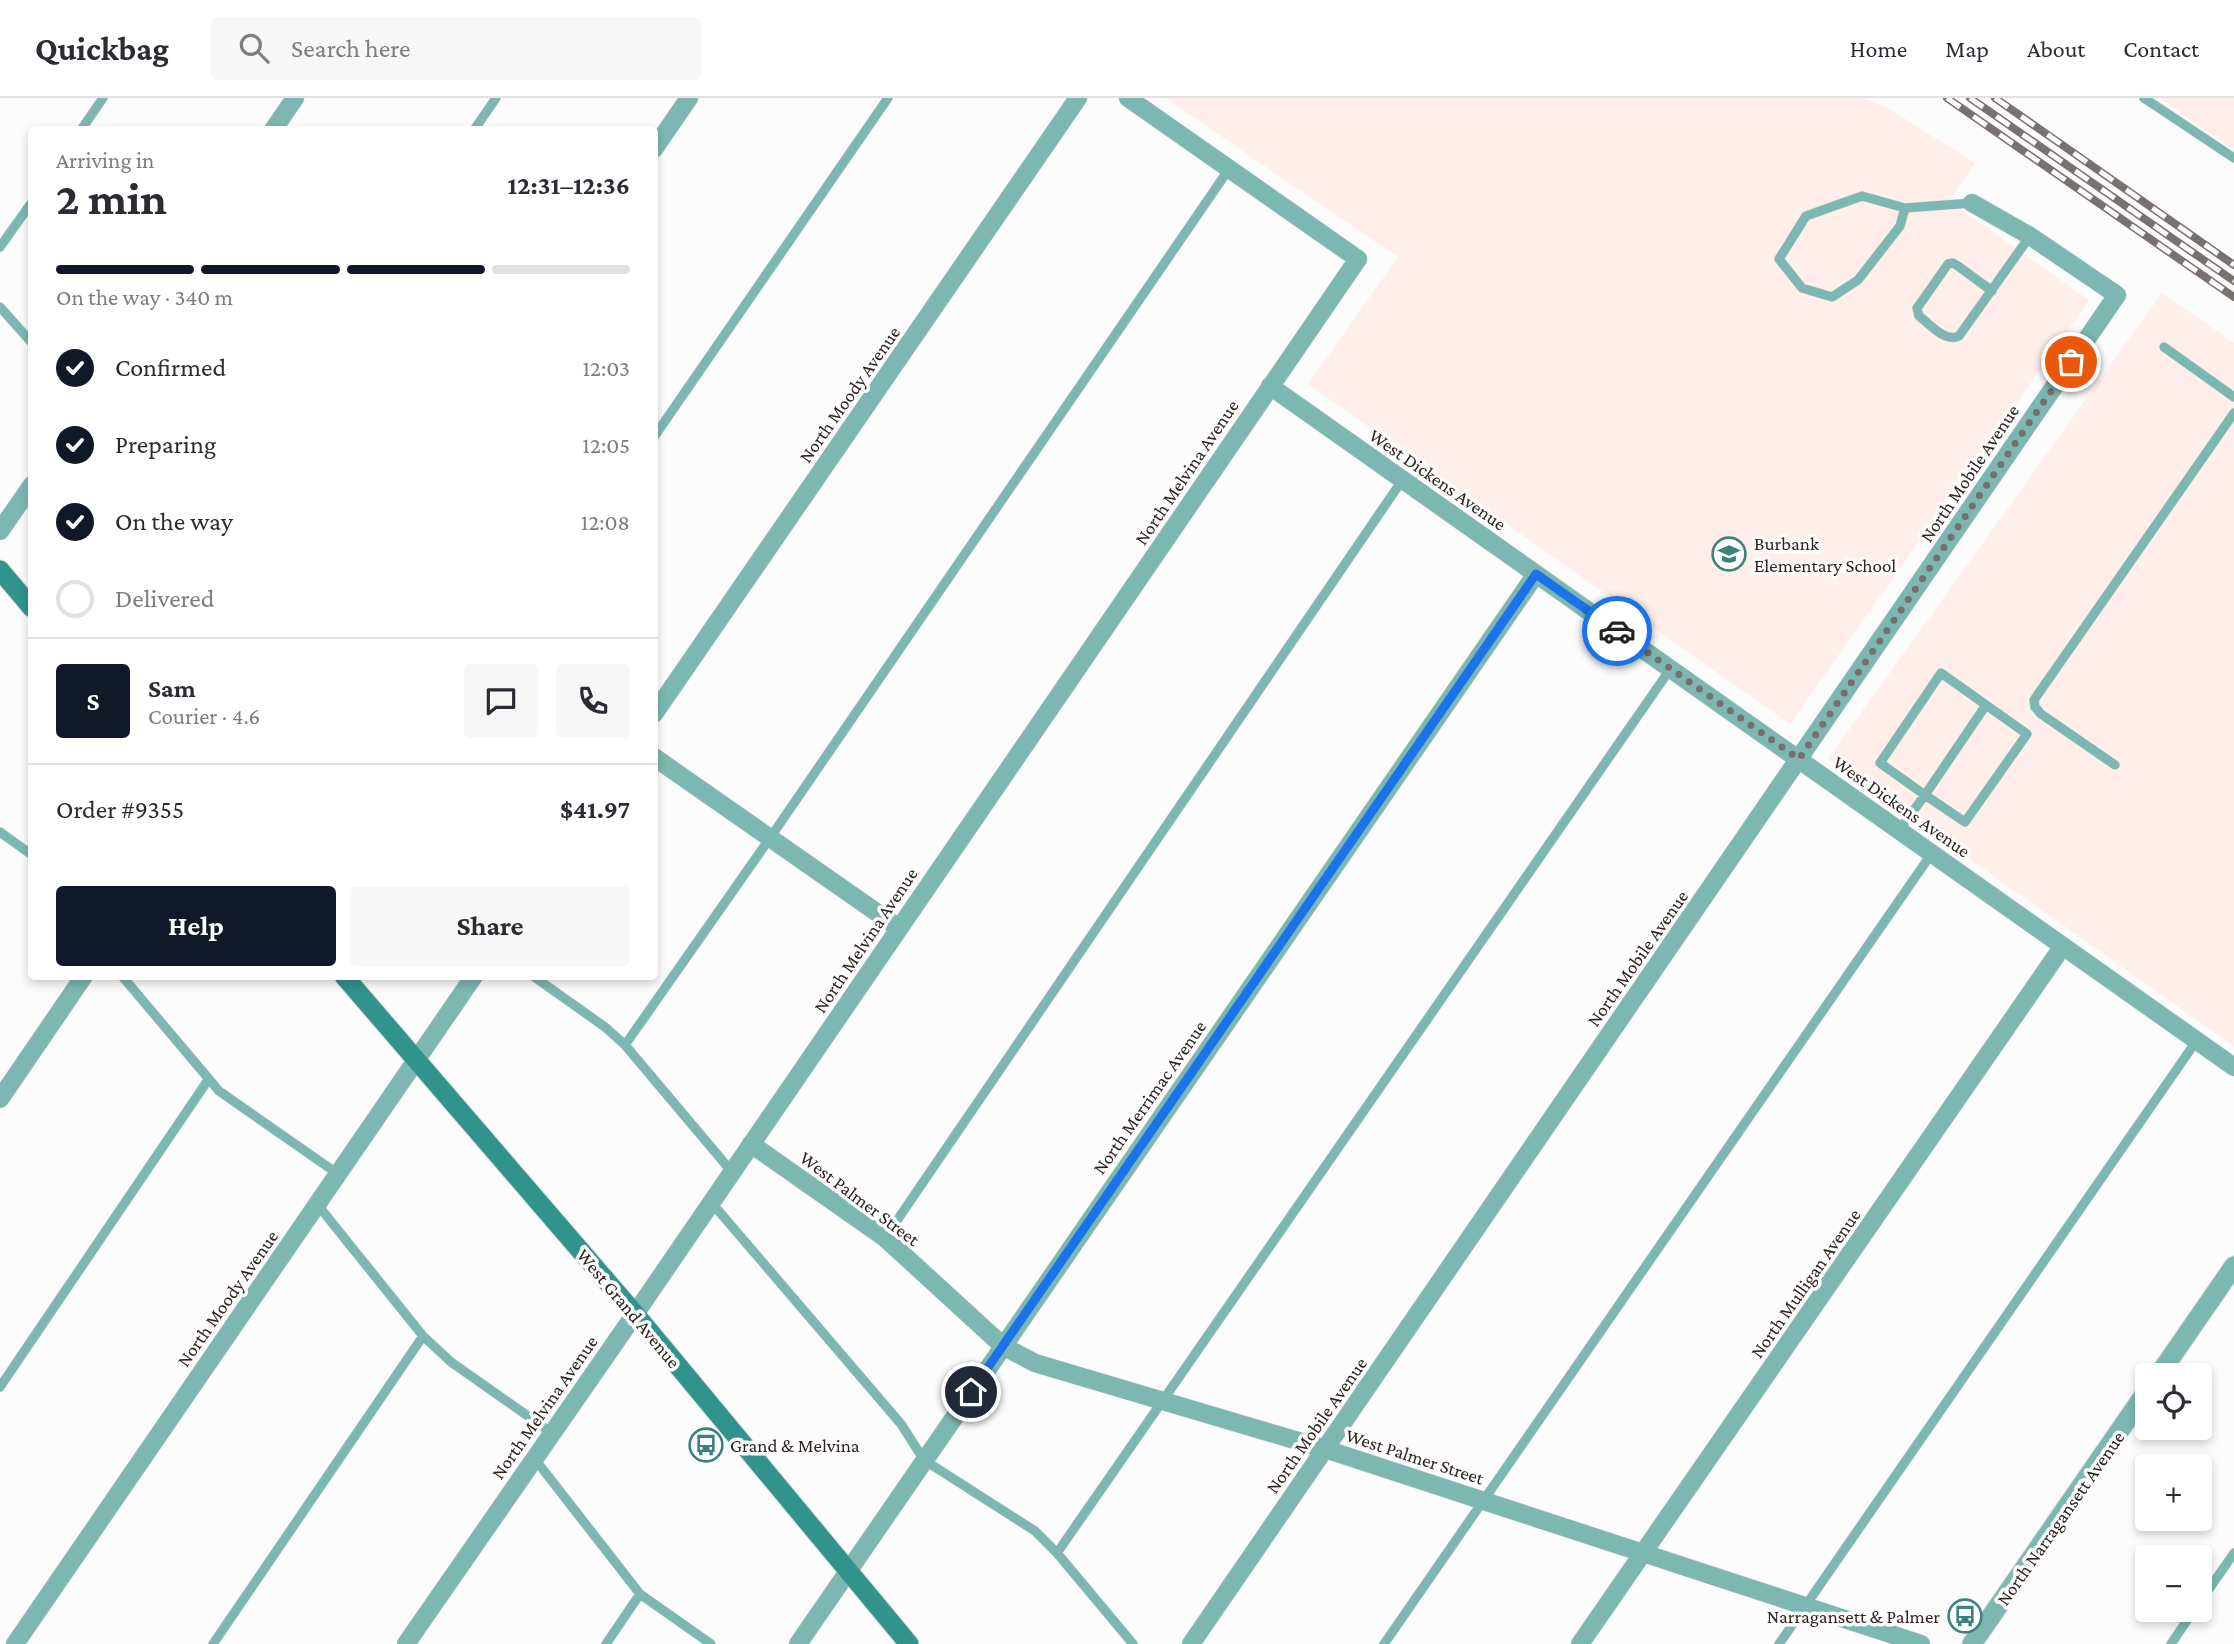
<!DOCTYPE html>
<html lang="en">
<head>
<meta charset="utf-8">
<style>
	:root { --surface:#fff; --page:#f7f7f7; --text:#2b2b33; --muted:#7c7c81; --line:#e1e1e2; --accent:#111827 }
	body { margin:0; font-family:"Crimson Pro",serif; background:var(--page); color:var(--text); height:100vh; display:flex; flex-direction:column; font-size:26px; white-space:nowrap }
	* { box-sizing:border-box; margin:0 }
	p { font-size:23px; color:var(--muted) }
	.icon { flex:none; width:38px; height:38px; fill:none; stroke:currentColor; stroke-width:2; stroke-linecap:round; stroke-linejoin:round }
	.map { position:relative; flex:1; overflow:hidden }
	.side { position:absolute; left:28px; top:28px; width:630px; height:854px; display:flex; flex-direction:column; background:var(--surface); border-radius:7px; box-shadow:0 4px 10px #0003 }
	.side>* { flex:none }
	.controls { position:absolute; left:2135px; top:1265px; display:grid; gap:14px }
	.controls a { display:grid; place-items:center; width:77px; height:77px; border-radius:7px; background:var(--surface); box-shadow:0 4px 10px #0003; font-size:35px }
	.pin { position:absolute; display:grid; place-items:center; width:60px; height:60px; color:#fff; margin:-30px; border:4px solid #fff; border-radius:50%; box-shadow:0 2px 7px #0007 }
	.courier { position:absolute; display:grid; place-items:center; width:70px; height:70px; margin:-35px; border:5px solid #1a73e8; border-radius:50%; background:#fff; color:#222; box-shadow:0 2px 9px #0007 }
	.head em { font-style:normal; font-weight:700 }
	.head div { display:flex; flex-direction:column-reverse }
	.head { display:flex; align-items:center; justify-content:space-between; height:119px; padding:0 28px }
	h1 { font-size:46px; font-weight:700; line-height:52px }
	.bar { display:grid; grid-template-columns:repeat(4,1fr); gap:10px 7px; align-content:center; height:84px; padding:0 28px }
	.bar i { height:9px; border-radius:5px; background:var(--line) }
	.bar .on { background:var(--accent) }
	.bar p { grid-column:span 4 }
	.line { display:flex; align-items:center; gap:18px; padding:0 28px; border-top:2px solid var(--line) }
	.line div { flex:1 }
	.round { display:grid; place-items:center; flex:none; width:74px; height:74px; border-radius:7px; background:var(--page) }
	ol { padding:0 28px; list-style:none }
	li { display:flex; align-items:center; gap:21px; height:77px }
	li p { margin-inline-start:auto }
	li .icon { padding:7px; border-radius:50%; background:var(--accent); color:#fff; stroke-width:4 }
	li:last-child { color:var(--muted) }
	li i { width:38px; height:38px; border:4px solid var(--line); border-radius:50% }
	.cta { display:flex; gap:14px; margin-top:auto; padding:14px 28px }
	.cta a { flex:1; height:80px; border-radius:7px; background:var(--accent); color:#fff; font-size:28px; font-weight:700; line-height:80px; text-align:center }
	.cta a+a { background:var(--page); color:var(--text) }
	header { display:flex; align-items:center; gap:42px; box-sizing:border-box; height:98px; padding:0 35px; background:var(--surface); border-bottom:2px solid var(--line) }
	header strong { font-size:33px }
	nav { display:flex; gap:38px; margin-inline-start:auto; font-size:24px }
	.search { width:490px; height:63px; background:var(--page); display:flex; align-items:center; gap:18px; box-sizing:border-box; padding:0 24px; border-radius:7px; color:var(--muted); font-size:26px }
	.map>svg:first-child { display:block }
	.built { fill:#ffeee9 }
	.lines { fill:none; stroke-linecap:round; stroke-linejoin:round }
	.service-casing { stroke:#dbd9d9; stroke-width:10 }
	.minor-casing { stroke:#dbd9d9; stroke-width:19 }
	.tertiary-casing { stroke:#dbd9d9; stroke-width:21 }
	.secondary-casing { stroke:#dbd9d9; stroke-width:21 }
	.service { stroke:#7db7b1; stroke-width:9 }
	.minor { stroke:#7db7b1; stroke-width:18 }
	.tertiary { stroke:#7db7b1; stroke-width:19 }
	.secondary { stroke:#30948c; stroke-width:19 }
	.rail-casing { stroke:#79716f; stroke-width:8 }
	.rail { stroke:#fcfcfc; stroke-width:5; stroke-dasharray:16; stroke-linecap:butt }
	.done { stroke:#776f6c; stroke-width:7; stroke-dasharray:0 12.6 }
	.route { stroke:#1a73e8; stroke-width:9 }
	.labels { text-anchor:middle; stroke-width:7; stroke-linejoin:round; paint-order:stroke }
	.street-label { font-size:19px; fill:#2f231f; stroke:#fcfcfc }
	.poi-label { font-size:19px; fill:#2f231f; stroke:#fcfcfc; text-anchor:start }
</style>
</head>
<body>
<header>
<strong>Quickbag</strong>
<div class="search"><svg class="icon" aria-label="search" viewBox="0 0 24 24"><circle cx="10" cy="10" r="6"/><path d="M15 15l6 6"/></svg>Search here</div>
<nav><a>Home</a><a>Map</a><a>About</a><a>Contact</a></nav>
</header>
<div class="map">
<svg width="2234" height="1546" viewBox="0 0 2234 1546">
	<rect width="100%" height="100%" fill="#fcfcfc"/>
	<path class="built" d="M 1165,0 L 1863,0 L 1888,10 L 1975,65 L 1949,103 L 2089,202 L 1790,626 L 1308,286 L 1398,159 Z
		M 2160,0 L 2234,0 L 2234,53 Z
		M 2162,195 L 2234,245 L 2234,948 L 1828,661 Z"/>
	<g class="lines">
		<defs>
			<path id="service" d="M 2144,0 L 2234,60
				M 81,32 L 103,0
				M 474,32 L 496,0
				M 1905,110 L 1900,128 L 1858,182 L 1832,199 L 1802,190 L 1779,161 L 1806,118 L 1862,98 L 1905,110 L 1972,105
				M 0,149 L 32,104
				M 1992,193 L 1958,168 L 1953,165 L 1948,166 L 1920,206 L 1917,210 L 1919,218 C 1930,226 1945,245 1959,238 L 2030,138
				M 0,209 L 32,245
				M 2164,249 L 2234,299
				M 654,339 L 888,0
				M 2115,667 L 2041,616 L 2035,609 L 2034,602 L 2234,315
				M 1899,732 L 1925,697 L 1965,724 L 2027,636 L 1941,575 L 1880,665 L 1925,697 L 1986,607
				M 0,734 L 32,757
				M 122,878 L 219,993 L 338,1076
				M 533,878 L 605,929 L 625,947 L 732,1074
				M 625,947 L 770,740 L 1229,71
				M 711,1104 L 901,1326 L 924,1362 L 1035,1433 L 1057,1455 L 1133,1546
				M 317,1106 L 423,1238 L 451,1264 L 552,1335
				M 885,1140 L 1403,381
				M 0,1289 L 208,982
				M 534,1360 L 640,1496 L 711,1546
				M 1057,1455 L 1671,570
				M 2200,1504 L 2234,1455
				M 213,1546 L 423,1238
				M 606,1546 L 640,1496
				M 1384,1546 L 1932,755
				M 1779,1546 L 2197,942
				M 2171,1546 L 2194,1512"/>
			<path id="minor" d="M 273,32 L 295,0
				M 654,51 L 689,0
				M 1270,288 L 2234,969
				M 0,433 L 32,387
				M 654,616 L 1078,0
				M 654,659 L 899,830
				M 0,1001 L 84,878
				M 751,1046 L 885,1140 L 1003,1248 L 1035,1265 L 1325,1351 L 1921,1546
				M 15,1546 L 474,878
				M 406,1546 L 635,1216 L 1358,161 L 1128,0
				M 798,1546 L 1536,476
				M 1191,1546 L 2117,197 L 2030,138 L 1972,105
				M 1580,1546 L 2063,848"/>
			<path id="tertiary" d="M 2158,1278 L 2234,1168
				M 1972,1546 L 2147,1293"/>
			<path id="secondary" d="M 0,472 L 32,510
				M 344,878 L 635,1216 L 909,1546"/>
		</defs>
		<use href="#service" class="service-casing"/>
		<use href="#minor" class="minor-casing"/>
		<use href="#tertiary" class="tertiary-casing"/>
		<use href="#secondary" class="secondary-casing"/>
		<use href="#service" class="service"/>
		<use href="#minor" class="minor"/>
		<use href="#tertiary" class="tertiary"/>
		<use href="#secondary" class="secondary"/>
		<defs>
			<path id="rail" d="M 1947,0 L 2234,199
				M 1970,0 L 2234,183
				M 1995,0 L 2234,167"/>
		</defs>
		<use href="#rail" class="rail-casing"/>
		<use href="#rail" class="rail"/>
	</g>
	<g class="lines">
		<path class="done" d="M 1617,533 L 1799,661 L 2071,264"/>
		<path class="route" d="M 971,1294 L 1536,476 L 1617,533"/>
	</g>
	<defs>
		<symbol id="school-ring" viewBox="-11 -11 22 22"><circle r="9.5" fill="#fcfcfc" stroke="#3b827c" stroke-width="1.5"/><path d="M0-5L7-2L0 1L-7-2ZM-4 1L0 2.5L4 1V4Q0 6-4 4Z" fill="#3b827c"/></symbol>
		<symbol id="bus-ring" viewBox="-11 -11 22 22"><circle r="9.5" fill="#fcfcfc" stroke="#3b827c" stroke-width="1.5"/><path d="M-5-6H5V4H4V6H2V4H-2V6H-4V4H-5ZM-3.5-4V0h7V-4ZM-3.5 1.2v1.5H-2V1.2ZM2 1.2v1.5H3.5V1.2Z" fill="#3b827c"/></symbol>
	</defs>
	<g fill-rule="evenodd">
		<use href="#school-ring" x="1710" y="437" width="38" height="38"/>
		<use href="#bus-ring" x="687" y="1328" width="38" height="38"/>
		<use href="#bus-ring" x="1946" y="1499" width="38" height="38"/>
	</g>
	<g class="labels">
		<g class="street-label">
			<text transform="translate(849 296) rotate(-55)" y="7">North Moody Avenue</text>
			<text transform="translate(1186 374) rotate(-56)" y="7">North Melvina Avenue</text>
			<text transform="translate(1969 375) rotate(-56)" y="7">North Mobile Avenue</text>
			<text transform="translate(1438 381) rotate(35)" y="7">West Dickens Avenue</text>
			<text transform="translate(1902 708) rotate(35)" y="7">West Dickens Avenue</text>
			<text transform="translate(865 842) rotate(-56)" y="7">North Melvina Avenue</text>
			<text transform="translate(1637 860) rotate(-55)" y="7">North Mobile Avenue</text>
			<text transform="translate(1149 999) rotate(-55)" y="7">North Merrimac Avenue</text>
			<text transform="translate(860 1100) rotate(37)" y="7">West Palmer Street</text>
			<text transform="translate(1805 1185) rotate(-55)" y="7">North Mulligan Avenue</text>
			<text transform="translate(227 1200) rotate(-55)" y="7">North Moody Avenue</text>
			<text transform="translate(629 1210) rotate(50)" y="7">West Grand Avenue</text>
			<text transform="translate(544 1309) rotate(-55)" y="7">North Melvina Avenue</text>
			<text transform="translate(1316 1327) rotate(-55)" y="7">North Mobile Avenue</text>
			<text transform="translate(1415 1358) rotate(18)" y="7">West Palmer Street</text>
			<text transform="translate(2060 1420) rotate(-55)" y="7">North Narragansett Avenue</text>
		</g>
		<g class="poi-label">
			<text x="1754" y="452">Burbank<tspan x="1754" dy="22">Elementary School</tspan></text>
			<text x="730" y="1354">Grand &amp; Melvina</text>
			<text x="1940" y="1525" text-anchor="end">Narragansett &amp; Palmer</text>
		</g>
	</g>
</svg>
<div class="controls">
<a><svg class="icon" aria-label="locate" viewBox="0 0 24 24"><circle cx="12" cy="12" r="6"/><path d="M12 2v4M12 18v4M2 12h4M18 12h4"/></svg></a>
<a>+</a>
<a>−</a>
</div>
<div class="pin" style="left:2071px;top:264px;background:#ea580c"><svg class="icon" aria-label="bag" viewBox="0 0 24 24"><path d="M5 8h14l-1 12H6zM9 8a3 3 0 0 1 6 0"/></svg></div>
<div class="pin" style="left:971px;top:1294px;background:#1f2937"><svg class="icon" aria-label="home" viewBox="0 0 24 24"><path d="M3 11l9-7 9 7M6 9v11h12V9"/></svg></div>
<div class="courier" style="left:1617px;top:533px"><svg class="icon" aria-label="car" viewBox="0 0 24 24"><path d="M5 17H2v-5l4-1 3-4h7l3 4 3 1v5h-3M9 17h6M6 11h13"/><circle cx="7" cy="17" r="2"/><circle cx="17" cy="17" r="2"/></svg></div>
<section class="side">
<div class="head"><div><h1>2 min</h1><p>Arriving in</p></div><em>12:31–12:36</em></div>
<div class="bar"><i class="on"></i><i class="on"></i><i class="on"></i><i></i><p>On the way · 340 m</p></div>
<ol>
<li><svg class="icon" aria-label="check" viewBox="0 0 24 24"><path d="M5 12l5 5 9-10"/></svg>Confirmed<p>12:03</p></li>
<li><svg class="icon" aria-label="check" viewBox="0 0 24 24"><path d="M5 12l5 5 9-10"/></svg>Preparing<p>12:05</p></li>
<li><svg class="icon" aria-label="check" viewBox="0 0 24 24"><path d="M5 12l5 5 9-10"/></svg>On the way<p>12:08</p></li>
<li><i></i>Delivered</li>
</ol>
<div class="line" style="height:126px"><b class="round" style="background:var(--accent);color:#fff">S</b><div><b>Sam</b><p>Courier · 4.6</p></div><a class="round"><svg class="icon" aria-label="chat" viewBox="0 0 24 24"><path d="M4 5h16v11H9l-5 4z"/></svg></a><a class="round"><svg class="icon" aria-label="phone" viewBox="0 0 24 24"><path d="M5 4h4l2 5-3 2q2 4 5 5l2-3 5 2v4C11 20 4 13 5 4z"/></svg></a></div>
<div class="line" style="height:91px"><div>Order #9355</div><b>$41.97</b></div>
<div class="cta"><a>Help</a><a>Share</a></div>
</section>
</div>
</body>
</html>
